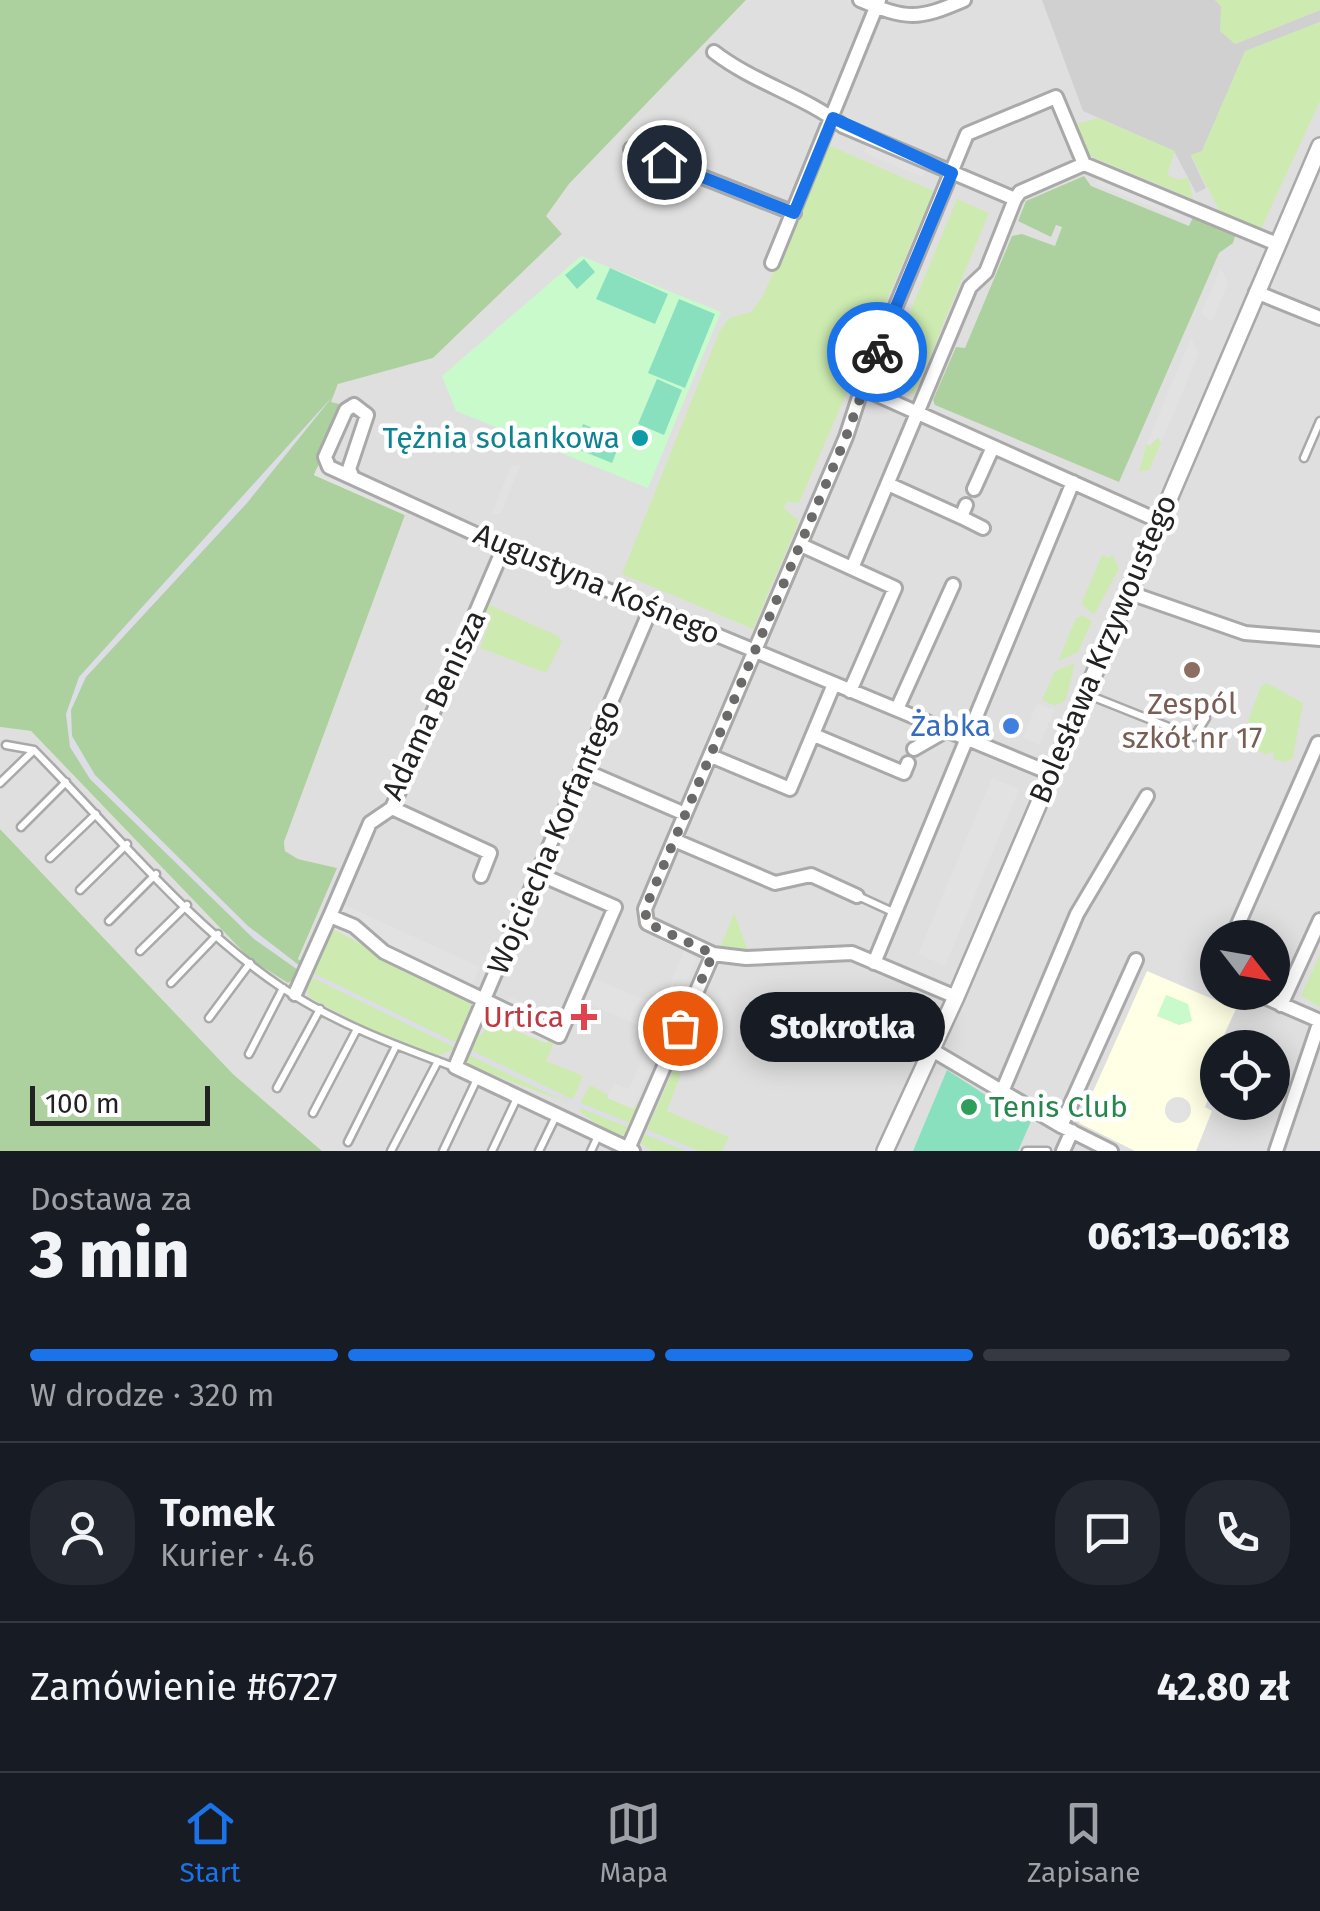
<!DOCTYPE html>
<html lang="pl">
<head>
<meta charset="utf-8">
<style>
	:root { --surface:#171b24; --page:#242831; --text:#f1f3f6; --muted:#9ea1a6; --line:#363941; --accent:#1a73e8 }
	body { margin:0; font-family:"Fira Sans",sans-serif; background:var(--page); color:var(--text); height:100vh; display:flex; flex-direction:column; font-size:38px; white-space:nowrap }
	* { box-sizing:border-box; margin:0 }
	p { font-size:32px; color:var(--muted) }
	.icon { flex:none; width:55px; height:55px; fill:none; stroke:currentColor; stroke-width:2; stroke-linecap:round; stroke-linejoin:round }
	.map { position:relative; height:1151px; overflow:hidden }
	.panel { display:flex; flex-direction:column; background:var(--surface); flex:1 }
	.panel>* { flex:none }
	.needle { width:65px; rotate:121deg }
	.buttons { position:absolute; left:1200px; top:920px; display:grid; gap:20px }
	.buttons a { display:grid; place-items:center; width:90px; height:90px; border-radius:50%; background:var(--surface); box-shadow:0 5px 25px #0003; font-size:50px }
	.scale { position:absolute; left:30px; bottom:25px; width:180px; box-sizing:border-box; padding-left:10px; border:5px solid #222; border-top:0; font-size:28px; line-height:35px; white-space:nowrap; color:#222; -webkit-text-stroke:8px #fff; paint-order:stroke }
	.pin { position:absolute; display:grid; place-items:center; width:85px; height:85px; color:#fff; margin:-42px; border:5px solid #fff; border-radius:50%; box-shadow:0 2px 10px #0007 }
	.courier { position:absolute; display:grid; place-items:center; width:100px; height:100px; margin:-50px; border:8px solid #1a73e8; border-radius:50%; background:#fff; color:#222; box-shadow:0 2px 12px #0007 }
	.bubble { position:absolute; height:70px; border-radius:35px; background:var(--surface); box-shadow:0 5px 25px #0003; font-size:32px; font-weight:800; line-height:70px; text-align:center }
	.headline em { font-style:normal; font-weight:800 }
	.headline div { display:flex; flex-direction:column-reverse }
	.headline { display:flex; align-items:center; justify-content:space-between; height:170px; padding:0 30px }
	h1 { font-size:65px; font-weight:800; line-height:75px }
	.bar { display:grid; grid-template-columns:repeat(4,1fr); gap:15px 10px; align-content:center; height:120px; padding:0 30px }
	.bar i { height:12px; border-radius:8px; background:var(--line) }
	.bar .active { background:var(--accent) }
	.bar p { grid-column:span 4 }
	.line { display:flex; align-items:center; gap:25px; padding:0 30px; border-top:2px solid var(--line) }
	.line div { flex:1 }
	.round { display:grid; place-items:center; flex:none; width:105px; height:105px; border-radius:40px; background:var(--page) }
	.dock { display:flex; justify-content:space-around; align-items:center; height:140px; border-top:2px solid var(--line); background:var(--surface); font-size:28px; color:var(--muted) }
	.dock a { display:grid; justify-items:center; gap:5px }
	.dock .active { color:var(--accent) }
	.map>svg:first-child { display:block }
	.residential { fill:#e0dfdf; fill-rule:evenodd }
	.education { fill:#ffffe5 }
	.religious { fill:#d0d0d0 }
	.grass { fill:#cdebb0 }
	.forest { fill:#add19e }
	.park { fill:#c8facc }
	.pitch { fill:#88e0be }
	.parking { fill:#e2e2e2 }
	.plaza { fill:#dddde8 }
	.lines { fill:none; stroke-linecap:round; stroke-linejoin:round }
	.service-casing { stroke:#a9a9a9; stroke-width:11 }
	.minor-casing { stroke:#a9a9a9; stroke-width:18 }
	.tertiary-casing { stroke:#a9a9a9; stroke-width:20 }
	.service { stroke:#fff; stroke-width:6 }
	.minor { stroke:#fff; stroke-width:12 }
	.tertiary { stroke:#fff; stroke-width:15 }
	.done { stroke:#6b6a68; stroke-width:10; stroke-dasharray:0 18 }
	.route { stroke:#1a73e8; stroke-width:12 }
	.culture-dot { fill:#0f9aa8; stroke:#fff; stroke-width:4 }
	.education-dot { fill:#8d6e63; stroke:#fff; stroke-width:4 }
	.shop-dot { fill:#3f7fe0; stroke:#fff; stroke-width:4 }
	.health-dot { fill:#e0444e; stroke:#fff; stroke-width:4 }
	.leisure-dot { fill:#2e9e5b; stroke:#fff; stroke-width:4 }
	.labels { text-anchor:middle; stroke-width:9; stroke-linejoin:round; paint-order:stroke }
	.culture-label { font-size:30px; fill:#0d838f; stroke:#fff; text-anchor:end }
	.street-label { font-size:30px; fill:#222; stroke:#fff }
	.education-label { font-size:30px; fill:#785e54; stroke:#fff }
	.shop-label { font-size:30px; fill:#366cbe; stroke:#fff; text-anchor:end }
	.health-label { font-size:30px; fill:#be3a42; stroke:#fff; text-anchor:end }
	.leisure-label { font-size:30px; fill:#27864d; stroke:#fff; text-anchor:start }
</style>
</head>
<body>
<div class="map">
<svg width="1320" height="1151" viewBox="0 0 1320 1151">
	<rect width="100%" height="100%" fill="#f2efe9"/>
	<path class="residential" d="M 746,0 L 1320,0 L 1320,1151 L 322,1151 L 233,1074 L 0,829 L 0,727 L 31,731 L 251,960 L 289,983 L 297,978 L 298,960 L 336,868 L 298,859 L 285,851 L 284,842 L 405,515 L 314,475 L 342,413 L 330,402 L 339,383 L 433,358 L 562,234 L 545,216 L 569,184 ZM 1218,938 L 1272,938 L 1272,992 L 1218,992 ZM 1218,1048 L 1272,1048 L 1272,1102 L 1218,1102 Z"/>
	<path class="education" d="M 1147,971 L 1236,1009 L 1218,1048 L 1217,1076 L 1205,1107 L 1212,1111 L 1196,1151 L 1135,1151 L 1079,1123 Z"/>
	<path class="religious" d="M 1042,0 L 1215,0 L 1221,5 L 1235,44 L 1320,10 L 1320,22 L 1245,52 L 1202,151 L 1191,156 L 1206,188 L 1196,193 L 1174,151 L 1083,111 Z"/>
	<path class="grass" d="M 1215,0 L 1320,0 L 1320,10 L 1235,44 L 1220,31 L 1221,6 Z
		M 1320,22 L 1320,101 L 1261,229 L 1220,212 L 1191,155 L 1202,151 L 1245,51 Z
		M 1098,118 L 1175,151 L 1167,175 L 1179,180 L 1188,177 L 1193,199 L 1090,156 L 1077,124 Z
		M 828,145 L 934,191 L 799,503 L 787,502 L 784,508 L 799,521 L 753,629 L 622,574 L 719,332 L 729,318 L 751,312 L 763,296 Z
		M 957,199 L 989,213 L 914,395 L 882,379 Z
		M 1159,437 L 1161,443 L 1149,470 L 1139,471 L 1147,443 L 1149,446 Z
		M 1112,554 L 1119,569 L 1094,615 L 1081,604 L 1102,555 L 1109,558 Z
		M 487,604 L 558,636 L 562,642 L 546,673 L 480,648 L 492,615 L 483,610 Z
		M 1082,615 L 1092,621 L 1078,652 L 1058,661 L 1076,618 Z
		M 1075,663 L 1066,700 L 1055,706 L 1042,700 L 1055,671 Z
		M 1267,683 L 1303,703 L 1293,758 L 1285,762 L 1273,759 L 1274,751 L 1266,755 L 1241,740 L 1261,686 Z
		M 734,912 L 749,954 L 720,949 Z
		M 331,928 L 468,1001 L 472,1006 L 456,1049 L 436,1056 L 373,1032 L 309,997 L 306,983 Z
		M 1320,954 L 1320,1007 L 1301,996 Z
		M 491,1010 L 490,1021 L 546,1043 L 551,1035 L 555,1040 L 546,1061 L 583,1076 L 573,1100 L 470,1050 L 477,1035 L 482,1035 L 486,1028 L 482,1024 Z
		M 465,1053 L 571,1104 L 468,1065 Z
		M 673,1071 L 681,1074 L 667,1111 L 729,1137 L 722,1151 L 651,1151 L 641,1143 Z
		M 590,1085 L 634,1109 L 637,1102 L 640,1109 L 627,1135 L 610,1133 L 580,1112 L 580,1103 Z"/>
	<path class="forest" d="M 0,0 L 746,0 L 569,184 L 546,216 L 562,234 L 433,358 L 338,384 L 331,402 L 339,404 L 342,413 L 314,475 L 405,515 L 284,842 L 285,851 L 298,859 L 337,868 L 298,959 L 304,963 L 297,978 L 288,983 L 251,960 L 31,731 L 0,727 Z
		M 1084,176 L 1091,186 L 1189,226 L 1194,215 L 1235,236 L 1233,243 L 1219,253 L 1119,482 L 935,405 L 933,400 L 956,347 L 965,348 L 1012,236 L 1022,234 L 1055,246 L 1062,227 L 1056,225 L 1051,237 L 1018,221 L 1026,201 Z
		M 0,829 L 233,1074 L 322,1151 L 0,1151 Z"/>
	<path class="park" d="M 581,256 L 721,312 L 648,488 L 456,411 L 442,376 Z
		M 1166,995 L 1188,1004 L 1192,1021 L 1179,1025 L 1157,1016 Z"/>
	<path class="pitch" d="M 584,259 L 595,272 L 577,289 L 565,275 Z
		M 610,268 L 668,294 L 655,324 L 596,299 Z
		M 679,299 L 715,314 L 685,388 L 648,373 Z
		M 657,379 L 682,390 L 664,435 L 638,424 Z
		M 583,424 L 621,440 L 612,463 L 575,448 Z
		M 947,1070 L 990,1098 L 1032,1119 L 1018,1151 L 913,1151 Z"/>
	<path class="parking" d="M 868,143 L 927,167 L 923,177 L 864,153 Z
		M 1099,176 L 1184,210 L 1180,218 L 1095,184 Z
		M 1221,268 L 1228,283 L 1212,322 L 1201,313 Z
		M 1191,338 L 1199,353 L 1161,443 L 1158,437 L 1149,446 L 1147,443 Z
		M 521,464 L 501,513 L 491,515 L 511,466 Z
		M 317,468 L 408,507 L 405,515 L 314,475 Z
		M 470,612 L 445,665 L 424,718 L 421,713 L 441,663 L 464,613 Z
		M 1037,703 L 1054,710 L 1040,745 L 1023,738 Z
		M 992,778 L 1019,789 L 945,966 L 918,954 Z
		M 342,904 L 480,967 L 471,988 L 505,1006 L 509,997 L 558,1017 L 547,1043 L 489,1020 L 492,1011 L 331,928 Z
		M 684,951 L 696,959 L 633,1109 L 607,1098 L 614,1083 L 629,1089 L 654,1032 L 580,1000 L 590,977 L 661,1006 Z
		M1165 1110a13 13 0 1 1 26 0a13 13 0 1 1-26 0Z"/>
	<path class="plaza" d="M 333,396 L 247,503 L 86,677 L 71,710 L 72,736 L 95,775 L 248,926 L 300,966 L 298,970 L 254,939 L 90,779 L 70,747 L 66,714 L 79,677 Z
		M 311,972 L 573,1100 L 699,1151 L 686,1151 L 571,1104 L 309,976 Z"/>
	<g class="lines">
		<defs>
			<path id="service" d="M 1304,458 L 1320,421
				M 1086,694 L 1194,737 L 1206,718
				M 6,745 L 34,750 C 112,829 188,924 281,987 C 335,1023 394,1045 454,1067
				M 0,783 L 33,751
				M 21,827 L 66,782
				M 50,858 L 96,814
				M 80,890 L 127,844
				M 858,896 L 895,913
				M 109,921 L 156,874
				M 140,951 L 187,905
				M 171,983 L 218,934
				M 209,1018 L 250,963
				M 249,1054 L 283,988
				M 277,1088 L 320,1009
				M 313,1113 L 357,1029
				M 348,1142 L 396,1046
				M 391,1151 L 438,1061
				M 443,1151 L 477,1079
				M 492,1151 L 517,1098
				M 539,1151 L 556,1116
				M 591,1151 L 598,1136
				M 1026,1151 L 1047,1151"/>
			<path id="minor" d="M 860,0 C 907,20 918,20 964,0
				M 714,52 C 754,83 803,95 843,126 L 1015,199 L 1020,192 L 1084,164 L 1277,244
				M 631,149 L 794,213
				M 772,263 L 879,0
				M 1256,292 L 1320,318
				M 862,388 L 1159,521
				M 353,478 L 329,467 L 325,457 L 346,410 L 354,405 L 367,415 L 349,469 L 353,478 L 504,547 L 1050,773
				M 888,484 L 961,517 L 966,505
				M 974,489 L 993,447
				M 961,517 L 983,528
				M 801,545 L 895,588 L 850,691
				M 504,547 L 392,808 L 370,823 L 330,916 L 354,926 L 384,952 L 559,1036 L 615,907 L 539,874
				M 852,568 L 970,287 L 986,272 L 1015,199
				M 1130,593 L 1245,633 L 1320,639
				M 897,709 L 953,585
				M 814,735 L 904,773 L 908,763
				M 914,749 L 947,730
				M 711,756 L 790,789 L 834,684
				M 583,770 L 685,814
				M 392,808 L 490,853 L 481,876
				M 674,840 L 645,909 L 647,923 L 713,954 L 746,958 L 852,953 L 956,997
				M 857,896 L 811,875 L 775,883 L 674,840 L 846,437 L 862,388 L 967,134 L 1056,97 L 1084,164
				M 1232,938 L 1318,743
				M 874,963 L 1073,482
				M 1218,970 L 1218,977
				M 1253,992 L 1320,1021 L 1276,1151
				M 295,994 L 330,916
				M 1281,1005 L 1320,920
				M 932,1050 L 1061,1126
				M 1001,1094 L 1077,914 L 1147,796
				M 628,1149 L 713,954
				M 633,1151 L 455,1067 L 652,606
				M 1063,1151 L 1072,1131
				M 1111,1151 L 1061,1126 L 1136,960"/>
			<path id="tertiary" d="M 885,1151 L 956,997 L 1320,146"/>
		</defs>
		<use href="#service" class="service-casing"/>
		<use href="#minor" class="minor-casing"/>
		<use href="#tertiary" class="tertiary-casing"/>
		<use href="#service" class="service"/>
		<use href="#minor" class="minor"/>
		<use href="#tertiary" class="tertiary"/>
	</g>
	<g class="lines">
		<path class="done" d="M 680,1028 L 713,954 L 647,923 L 645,909 L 846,437 L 877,352"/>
		<path class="route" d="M 664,162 L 794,213 L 833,118 L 952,173 L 877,352"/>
	</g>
	<circle class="culture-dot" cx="640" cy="438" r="10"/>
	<circle class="education-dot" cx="1192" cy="670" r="10"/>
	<circle class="shop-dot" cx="1011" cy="726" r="10"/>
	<path class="health-dot" d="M579 1002h10v10h10v10h-10v10h-10v-10h-10v-10h10z"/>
	<circle class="leisure-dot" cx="969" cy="1107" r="10"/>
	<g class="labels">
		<g class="culture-label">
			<text x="620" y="448">Tężnia solankowa</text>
		</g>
		<g class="street-label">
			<text transform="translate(597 584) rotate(23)" y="10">Augustyna Kośnego</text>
			<text transform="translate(1103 649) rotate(-67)" y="10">Bolesława Krzywoustego</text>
			<text transform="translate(434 705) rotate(-65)" y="10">Adama Benisza</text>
			<text transform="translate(554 837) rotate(-67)" y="10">Wojciecha Korfantego</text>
		</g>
		<g class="education-label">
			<text x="1192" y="714">Zespól<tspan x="1192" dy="34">szkół nr 17</tspan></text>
		</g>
		<g class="shop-label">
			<text x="991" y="736">Żabka</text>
		</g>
		<g class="health-label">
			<text x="564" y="1027">Urtica</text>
		</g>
		<g class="leisure-label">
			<text x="989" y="1117">Tenis Club</text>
		</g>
	</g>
</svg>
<div class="buttons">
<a><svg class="needle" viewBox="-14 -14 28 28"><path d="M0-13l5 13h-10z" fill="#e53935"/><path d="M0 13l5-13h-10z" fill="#9ea1a6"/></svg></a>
<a><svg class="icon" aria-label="locate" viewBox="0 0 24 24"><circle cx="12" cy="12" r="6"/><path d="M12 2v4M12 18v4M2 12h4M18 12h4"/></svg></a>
</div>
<div class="scale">100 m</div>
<div class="pin" style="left:680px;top:1028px;background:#ea580c"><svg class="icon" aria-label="bag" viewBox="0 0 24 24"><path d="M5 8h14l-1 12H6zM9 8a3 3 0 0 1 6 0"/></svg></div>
<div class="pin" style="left:664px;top:162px;background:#1f2937"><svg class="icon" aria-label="home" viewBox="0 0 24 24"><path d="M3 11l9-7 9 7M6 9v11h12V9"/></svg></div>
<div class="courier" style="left:877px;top:352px"><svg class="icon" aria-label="bike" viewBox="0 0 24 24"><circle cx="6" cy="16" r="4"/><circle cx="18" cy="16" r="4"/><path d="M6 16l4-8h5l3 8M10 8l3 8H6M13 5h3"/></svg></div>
<div class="bubble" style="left:740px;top:992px;width:205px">Stokrotka</div>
</div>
<section class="panel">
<div class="headline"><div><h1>3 min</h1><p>Dostawa za</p></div><em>06:13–06:18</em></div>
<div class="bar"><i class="active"></i><i class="active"></i><i class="active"></i><i></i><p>W drodze · 320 m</p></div>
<div class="line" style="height:180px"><a class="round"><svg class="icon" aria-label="person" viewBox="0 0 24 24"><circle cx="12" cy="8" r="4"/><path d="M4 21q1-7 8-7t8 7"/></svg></a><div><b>Tomek</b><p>Kurier · 4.6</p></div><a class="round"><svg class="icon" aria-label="chat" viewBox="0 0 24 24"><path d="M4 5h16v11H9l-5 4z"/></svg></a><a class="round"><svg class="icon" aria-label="phone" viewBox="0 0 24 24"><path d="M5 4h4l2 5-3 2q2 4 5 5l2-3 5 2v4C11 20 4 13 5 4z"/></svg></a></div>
<div class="line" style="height:130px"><div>Zamówienie #6727</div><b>42.80 zł</b></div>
</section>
<nav class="dock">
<a class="active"><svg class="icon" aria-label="home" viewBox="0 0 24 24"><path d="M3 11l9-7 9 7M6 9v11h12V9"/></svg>Start</a>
<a><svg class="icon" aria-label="map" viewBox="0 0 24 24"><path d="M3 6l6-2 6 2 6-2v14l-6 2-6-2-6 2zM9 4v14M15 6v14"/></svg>Mapa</a>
<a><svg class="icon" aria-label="saved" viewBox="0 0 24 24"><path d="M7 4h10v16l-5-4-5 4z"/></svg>Zapisane</a>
</nav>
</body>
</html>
